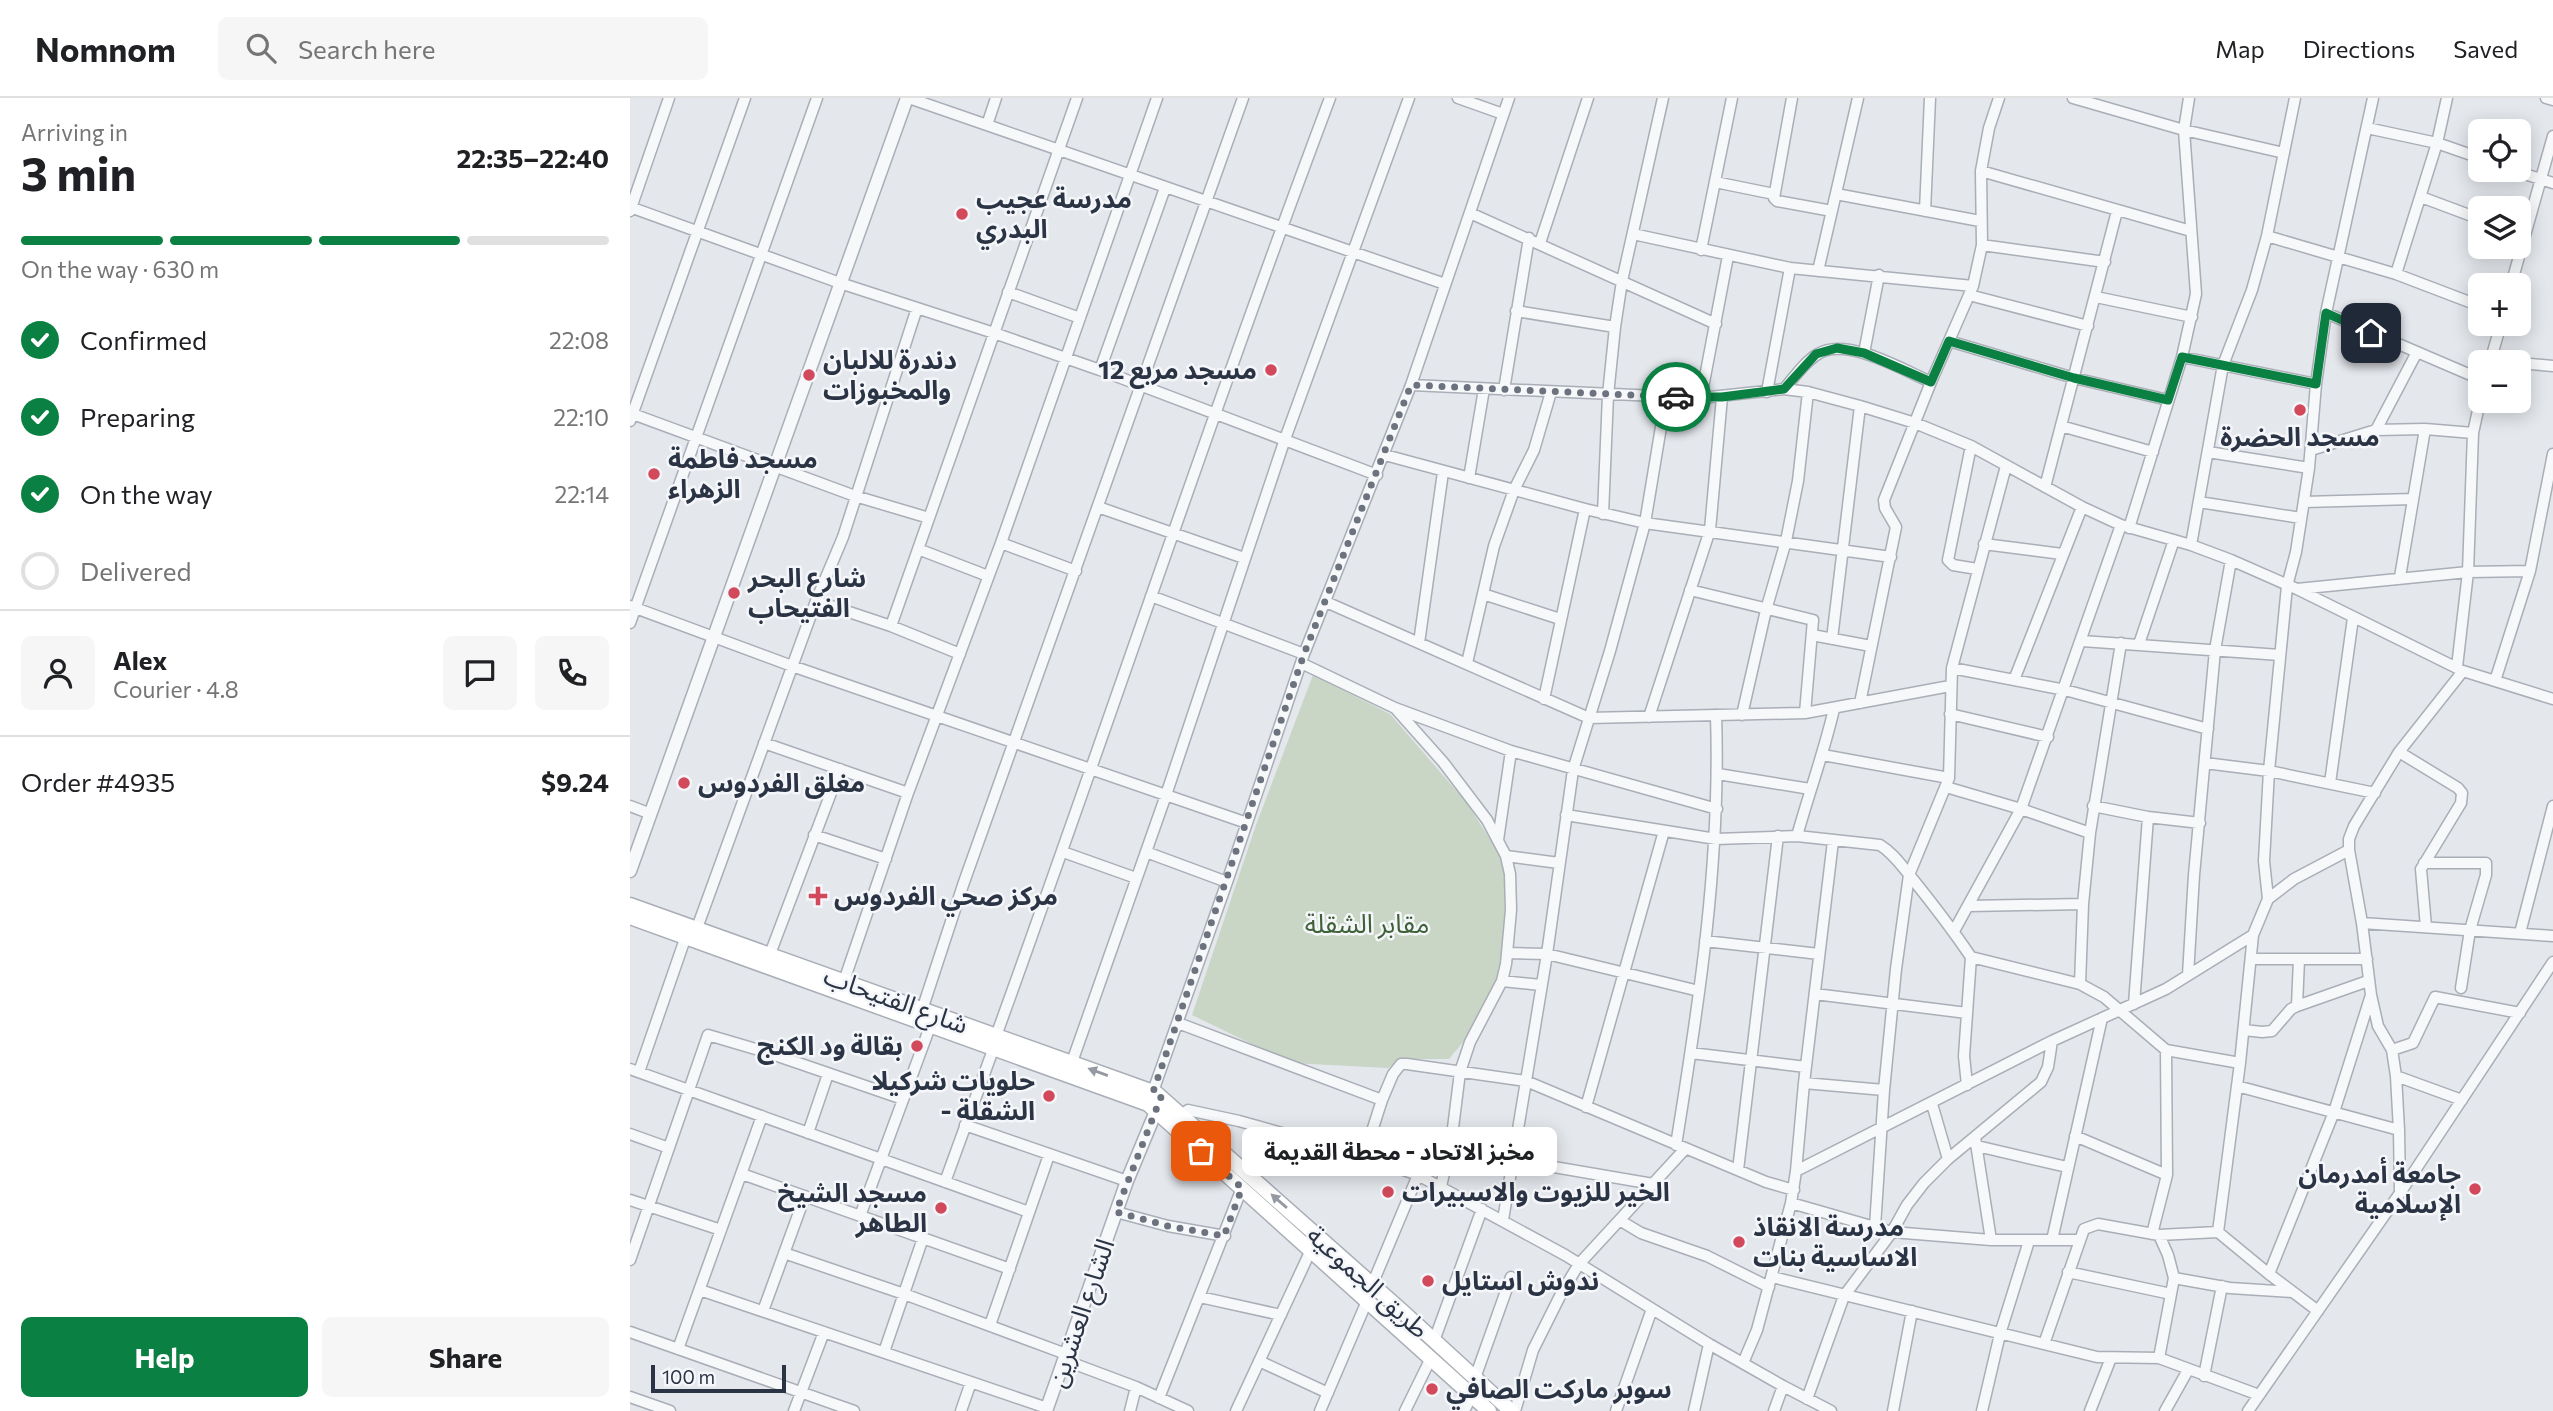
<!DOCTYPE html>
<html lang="en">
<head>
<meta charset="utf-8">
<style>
	:root { --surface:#fff; --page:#f6f6f6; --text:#202124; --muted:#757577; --line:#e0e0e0; --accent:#0b8043 }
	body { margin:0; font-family:Commissioner,"Noto Sans Arabic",sans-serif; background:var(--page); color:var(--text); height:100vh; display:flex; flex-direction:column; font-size:26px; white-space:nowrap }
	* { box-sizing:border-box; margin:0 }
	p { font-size:23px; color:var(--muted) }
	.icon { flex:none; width:38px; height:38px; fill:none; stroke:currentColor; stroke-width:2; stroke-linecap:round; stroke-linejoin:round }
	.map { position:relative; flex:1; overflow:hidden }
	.side { display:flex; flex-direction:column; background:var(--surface); width:630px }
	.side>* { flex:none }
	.tools { position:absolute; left:1838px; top:21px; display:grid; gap:14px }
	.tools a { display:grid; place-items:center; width:63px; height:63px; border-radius:10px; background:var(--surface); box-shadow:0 4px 18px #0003; font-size:35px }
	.scale { position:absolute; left:21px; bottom:18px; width:135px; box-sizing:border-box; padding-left:7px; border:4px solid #2b3445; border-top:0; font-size:19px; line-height:24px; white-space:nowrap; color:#2b3445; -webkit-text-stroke:5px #f4f6f9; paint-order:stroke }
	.pin { position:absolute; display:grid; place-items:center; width:60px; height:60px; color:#fff; margin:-30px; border-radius:14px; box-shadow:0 4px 10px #0006 }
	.courier { position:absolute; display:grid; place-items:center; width:70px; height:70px; margin:-35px; border:5px solid #0b8043; border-radius:50%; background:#fff; color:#222; box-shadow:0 2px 9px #0007 }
	.bubble { position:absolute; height:49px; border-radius:10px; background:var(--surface); box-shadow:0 4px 18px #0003; font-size:23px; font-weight:700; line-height:49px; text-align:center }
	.headline em { font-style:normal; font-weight:700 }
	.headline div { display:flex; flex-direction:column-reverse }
	.headline { display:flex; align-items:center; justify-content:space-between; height:119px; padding:0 21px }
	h1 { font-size:46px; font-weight:700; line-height:52px }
	.bar { display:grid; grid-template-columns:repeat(4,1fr); gap:10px 7px; align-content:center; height:84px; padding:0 21px }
	.bar i { height:9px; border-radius:5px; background:var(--line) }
	.bar .active { background:var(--accent) }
	.bar p { grid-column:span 4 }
	.line { display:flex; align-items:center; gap:18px; padding:0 21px; border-top:2px solid var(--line) }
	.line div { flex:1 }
	.round { display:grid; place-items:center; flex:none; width:74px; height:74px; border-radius:10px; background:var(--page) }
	ol { padding:0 21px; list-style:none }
	li { display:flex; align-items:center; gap:21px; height:77px }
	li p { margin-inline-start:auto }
	li .icon { padding:7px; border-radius:50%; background:var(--accent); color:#fff; stroke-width:4 }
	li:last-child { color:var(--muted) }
	li i { width:38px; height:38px; border:4px solid var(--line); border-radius:50% }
	.cta { display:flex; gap:14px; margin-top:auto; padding:14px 21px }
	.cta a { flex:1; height:80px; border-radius:10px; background:var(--accent); color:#fff; font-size:28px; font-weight:700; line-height:80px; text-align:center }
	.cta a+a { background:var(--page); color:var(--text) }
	header { display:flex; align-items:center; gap:42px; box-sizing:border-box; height:98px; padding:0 35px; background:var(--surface); border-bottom:2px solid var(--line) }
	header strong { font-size:33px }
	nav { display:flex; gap:38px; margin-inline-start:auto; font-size:24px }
	.search { width:490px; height:63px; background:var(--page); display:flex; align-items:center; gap:18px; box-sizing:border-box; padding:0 24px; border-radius:10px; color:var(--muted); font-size:26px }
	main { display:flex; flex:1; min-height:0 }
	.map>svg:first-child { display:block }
	.green { fill:#c9d6c5 }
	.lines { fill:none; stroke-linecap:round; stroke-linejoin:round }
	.minor-casing { stroke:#a9aeb7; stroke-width:13 }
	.tertiary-casing { stroke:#a9aeb7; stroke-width:15 }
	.secondary-casing { stroke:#a9aeb7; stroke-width:17 }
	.minor { stroke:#f7f8fa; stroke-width:10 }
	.tertiary { stroke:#f7f8fa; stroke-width:12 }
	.secondary { stroke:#fff; stroke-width:14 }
	.oneway { fill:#959aa2 }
	.done { stroke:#6c737f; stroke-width:7; stroke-dasharray:0 12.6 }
	.route { stroke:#0b8043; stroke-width:9 }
	.poi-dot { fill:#d1495b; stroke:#f4f6f9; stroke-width:2.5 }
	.labels { text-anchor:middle; stroke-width:5; stroke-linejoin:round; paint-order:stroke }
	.poi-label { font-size:26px; font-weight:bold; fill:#2b3445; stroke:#f4f6f9; text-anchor:start }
	.park-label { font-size:26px; fill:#3f6138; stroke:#f4f6f9 }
	.street-label { font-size:26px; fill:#2b3445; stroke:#f4f6f9 }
</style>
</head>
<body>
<header>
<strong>Nomnom</strong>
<div class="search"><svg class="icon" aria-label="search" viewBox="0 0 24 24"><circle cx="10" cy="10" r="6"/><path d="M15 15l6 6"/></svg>Search here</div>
<nav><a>Map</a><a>Directions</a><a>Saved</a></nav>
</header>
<main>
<section class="side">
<div class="headline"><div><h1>3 min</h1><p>Arriving in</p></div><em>22:35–22:40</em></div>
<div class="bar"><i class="active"></i><i class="active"></i><i class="active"></i><i></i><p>On the way · 630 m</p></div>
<ol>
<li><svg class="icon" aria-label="check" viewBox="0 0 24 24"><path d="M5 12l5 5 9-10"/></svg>Confirmed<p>22:08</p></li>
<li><svg class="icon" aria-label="check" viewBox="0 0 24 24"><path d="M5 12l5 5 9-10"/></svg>Preparing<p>22:10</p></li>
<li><svg class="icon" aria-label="check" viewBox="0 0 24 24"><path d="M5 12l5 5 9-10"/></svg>On the way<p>22:14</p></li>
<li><i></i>Delivered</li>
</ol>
<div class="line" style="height:126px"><a class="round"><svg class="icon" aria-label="person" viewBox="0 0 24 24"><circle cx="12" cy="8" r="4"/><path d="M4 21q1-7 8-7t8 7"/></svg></a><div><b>Alex</b><p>Courier · 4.8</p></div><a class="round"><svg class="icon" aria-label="chat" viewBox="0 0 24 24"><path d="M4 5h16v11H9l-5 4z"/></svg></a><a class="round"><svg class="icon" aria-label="phone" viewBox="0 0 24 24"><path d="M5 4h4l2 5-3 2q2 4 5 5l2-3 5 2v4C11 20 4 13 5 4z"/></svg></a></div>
<div class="line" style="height:91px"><div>Order #4935</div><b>$9.24</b></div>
<div class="cta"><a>Help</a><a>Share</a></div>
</section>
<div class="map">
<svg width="1923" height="1313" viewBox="0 0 1923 1313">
	<rect width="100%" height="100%" fill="#e4e7ec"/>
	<path class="green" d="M 683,577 L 760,616 L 837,705 L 875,765 L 874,874 L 848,926 L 819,961 L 770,961 L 758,970 L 661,965 L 562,917 L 626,727 Z"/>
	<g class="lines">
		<defs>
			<path id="minor" d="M 279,0 L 357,27 L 366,0
				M 828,0 L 873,16
				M 1162,0 L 1144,100 L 1147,103 L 1202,113
				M 1443,0 L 1554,32 L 1654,55
				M 1916,0 L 1923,2
				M 357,27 L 815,186
				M 1737,30 L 1807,45 L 1850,60
				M 1882,72 L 1923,85
				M 1351,73 L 1561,133
				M 1085,84 L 1144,96
				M 1206,96 L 1350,123
				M 1791,99 L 1850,121
				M 0,109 L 210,185 L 364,235 L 470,272 L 747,377
				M 0,113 L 39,0
				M 1295,113 L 1300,0
				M 840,115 L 1086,226
				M 1003,136 L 1160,170 L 1343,188
				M 1637,138 L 1766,176 L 1850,208
				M 910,145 L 958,0
				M 1352,147 L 1475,164
				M 1071,152 L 1102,0
				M 1188,173 L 1228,0
				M 1766,176 L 1807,45 L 1817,0
				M 1881,187 L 1923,38
				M 378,194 L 450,220
				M 1339,197 L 1458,228
				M 1466,199 L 1562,219
				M 886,213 L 985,229
				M 1696,215 L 1850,281
				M 1319,243 L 1444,280 L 1538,302
				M 1234,255 L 1249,177
				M 1552,259 L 1686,286
				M 1861,262 L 1884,264
				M 1860,264 L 1871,226
				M 1888,265 L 1923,268
				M 470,272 L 535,90
				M 781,287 L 1071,300 L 1154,291 L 1178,294 L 1230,308 L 1285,325 L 1341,348 L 1452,409 L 1491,427 L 1561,447 L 1601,462 L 1667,491 L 1833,573 L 1923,601
				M 1154,291 C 1164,280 1174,264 1188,256 C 1216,238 1273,272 1301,284
				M 874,292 L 899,140
				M 1137,294 L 1160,170
				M 1071,300 L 1098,158
				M 0,315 L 225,398 L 299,420
				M 0,323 L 115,0
				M 1431,328 L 1523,354
				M 1746,332 L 1787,254
				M 1341,348 L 1318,462 L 1323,467 L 1347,471
				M 1681,352 L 1746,332 L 1795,331 L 1843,335
				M 1578,354 L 1679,370
				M 755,357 L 955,411 L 1015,425 L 1261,459
				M 839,380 L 854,291
				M 1415,389 L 1487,113
				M 1569,404 L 1671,420
				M 1674,404 L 1783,401
				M 468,409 L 614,460
				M 973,416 L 978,297 L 985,229 L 992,183 L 1033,0
				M 1499,430 L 1552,259 L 1566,196 L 1554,32 L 1559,0
				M 371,445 L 446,473
				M 1354,446 L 1432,456
				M 1561,447 L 1593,267 L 1622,192 L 1637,138 L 1665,0
				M 288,451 L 358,478
				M 1770,479 L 1795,331
				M 1667,491 L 1838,474 L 1900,473
				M 1060,492 L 1183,522 L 1175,615
				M 853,496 L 930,521
				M 521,498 L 674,556
				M 186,503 L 261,528 L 330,556
				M 696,504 L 959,620 L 1175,615 L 1320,588
				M 0,508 L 162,568 L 617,725
				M 0,525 L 187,0
				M 261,528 L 447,0
				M 1182,537 L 1241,548
				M 1202,541 L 1230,308
				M 1452,543 L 1650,557
				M 789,545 L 813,374
				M 1509,546 L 1544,442
				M 671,565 L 765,610 L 881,653 L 1087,711
				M 837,565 L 864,448 L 884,392 L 904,352 L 921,294
				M 1827,569 L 1838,474 L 1843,335 L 1850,303
				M 1322,570 L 1435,592 L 1578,631
				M 1384,582 L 1452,409
				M 1865,583 L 1900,473 L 1923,356
				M 914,601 L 955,411
				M 1230,605 L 1266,429 L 1255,410 L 1254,402 L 1301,284 L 1343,188 L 1352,147 L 1351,73 L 1359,30 L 1369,0
				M 765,610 L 813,664 L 857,722 L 876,758 L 880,776 L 881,812 L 876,866 L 872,883 L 840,944 L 830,974 L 821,1046 L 811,1088
				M 1320,616 L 1418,639
				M 1112,617 L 1136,512 L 1156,443 L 1168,383 L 1178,294
				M 1019,619 L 1080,432 L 1092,299
				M 134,645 L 278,695
				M 1769,654 L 1828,690 L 1832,695 L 1831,705 L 1791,771 L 1796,829
				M 1193,657 L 1319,680
				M 1575,665 L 1639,673 L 1745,695
				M 1088,676 L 1180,691
				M 1700,685 L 1723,520
				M 1316,689 L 1391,711 L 1460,735
				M 0,708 L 21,716
				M 1463,708 L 1518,719 L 1570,725
				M 936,717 L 1086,741 L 1167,738 L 1250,747 C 1263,755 1271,767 1281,779 C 1302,805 1322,831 1341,859 L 1450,886 L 1474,899 L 1536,952 L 1610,965
				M 184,737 L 256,761
				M 1167,738 C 1179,695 1194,654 1204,611
				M 868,742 L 881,653
				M 1719,752 L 1732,825 L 1741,897 L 1748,928 L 1762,952 L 1766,978 L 1769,1032 L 1770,1095
				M 433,754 L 506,780
				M 516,754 L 597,784
				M 876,758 L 929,765
				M 1794,765 L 1856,765 L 1856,777 L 1840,832 L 1831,890
				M 1638,801 L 1634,763 L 1639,673 L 1657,488 L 1666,454 L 1679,370 L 1686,286 L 1696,215 L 1743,0
				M 1338,808 L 1453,806
				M 1732,825 L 1923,838
				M 67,830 L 186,503 L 213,439 L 287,210
				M 1324,833 L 1391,711 L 1491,427
				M 1890,835 L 1923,708
				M 1075,843 L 1189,856
				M 878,855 L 917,856 L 1069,893
				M 140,856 L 210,671
				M 1621,861 L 1737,861
				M 1558,877 L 1564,777 L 1585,552 L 1601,462
				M 214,883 L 278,695 L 371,445 L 527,0
				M 872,883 L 911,887
				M 1450,886 L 1453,806 L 1460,735 L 1491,545
				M 1185,896 L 1337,915
				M 1504,906 L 1518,719
				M 1667,908 L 1669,861
				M 292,912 L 333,787 L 613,0
				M 548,925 L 752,1002
				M 1614,932 L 1632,934 L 1642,933 L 1661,911 L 1667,908 L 1738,883
				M 366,938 C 479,626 583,311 700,0
				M 1762,952 L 1783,945 L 1805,899 L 1890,915
				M 1061,955 L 1176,969
				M 442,964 L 536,697 L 655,341 L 779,0
				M 0,971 L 399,1114
				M 9,974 L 56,838
				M 1766,978 L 1832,1002
				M 1174,985 L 1254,992
				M 1337,987 L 1334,958 L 1341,859
				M 1607,988 L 1769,1032
				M 521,999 L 597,784 L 674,556 L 781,287 L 879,0
				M 1302,1006 L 1318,1061
				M 956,1009 L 1034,733
				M 545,1021 L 558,1012 L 609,1023 L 734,1058 L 788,1077 L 935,1157 L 1079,1246 L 1153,1288 L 1201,1313
				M 335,1027 L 497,1083
				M 178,1035 L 198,976
				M 0,1036 L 39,1050
				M 1445,1038 L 1537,1077
				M 1345,1039 L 1361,1142
				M 1046,1047 C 1069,905 1091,762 1086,617
				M 1347,1048 L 1437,1069
				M 734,1058 L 752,1002 L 763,976 L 771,966 L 777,966 L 896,983 L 1136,1084 L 1164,1092
				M 883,1062 L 1023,1086
				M 1108,1072 L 1148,738
				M 1166,1073 L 1174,985 L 1203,743
				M 112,1076 L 380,1171
				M 315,1084 L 364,949
				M 0,1102 L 91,1132
				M 1161,1105 L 1262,1134 L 1361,1142 L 1449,1142
				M 486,1114 L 538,1128 L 595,1138
				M 230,1118 L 301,926
				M 873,1122 L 917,856 L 943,672 L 980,553 L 1015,425 L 1036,299
				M 991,1123 L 1011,1135 L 1077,1158 L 1139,1189
				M 1245,1129 L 1254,992 L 1266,871 L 1279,777 L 1319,680 L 1322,570 L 1376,368
				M 1522,1136 L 1537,1077 L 1536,952
				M 1422,1142 L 1472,920
				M 154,1155 L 274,1196 L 436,1256
				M 0,1162 L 78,937 L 139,955 L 273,1001
				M 1438,1174 L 1541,1196
				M 1639,1176 L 1588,1134 L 1610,965 L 1623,837 L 1638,801 L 1664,781 L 1719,752 L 1719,741 L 1724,728 L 1769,654 L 1833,573
				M 1142,1179 L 1467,1259 L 1529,1260 L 1629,1297
				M 1544,1180 L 1600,1190 L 1662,1194
				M 742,1187 L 788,1077
				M 70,1192 L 417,1310
				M 570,1199 L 651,1217
				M 133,1213 L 175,1098
				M 1688,1213 L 1639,1176 L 1704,1014 L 1741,897
				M 360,1227 L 419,1057
				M 0,1234 L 224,1313
				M 804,1243 L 852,1111
				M 1414,1246 L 1454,1131 L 1468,1126 L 1529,1137 L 1588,1134
				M 48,1251 L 132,1018
				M 254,1254 L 293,1140
				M 1529,1260 L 1544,1180 L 1538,1157 L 1529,1137
				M 434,1262 L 506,1289 L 558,1313
				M 629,1263 L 698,1295
				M 1113,1265 L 1127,1232 L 1161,1105 L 1166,1073 L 1422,943 L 1536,891 L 1623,837
				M 1574,1278 L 1592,1188
				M 845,1280 L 881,1179
				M 0,1299 L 40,1313
				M 529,1300 L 612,1090
				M 1177,1301 L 1214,1198 L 1262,1134 L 1277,1107 L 1294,1085 L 1318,1061 L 1411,984 L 1418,969 L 1422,943
				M 164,1313 L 194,1234
				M 331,1313 L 341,1284
				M 500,1313 L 506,1289
				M 606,1313 L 680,1154
				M 690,1313 L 737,1203
				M 775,1313 L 801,1260
				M 834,1313 L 842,1297
				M 885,1313 L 903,1252 L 932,1194 L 949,1166 L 1055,1051
				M 986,1313 L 1022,1211
				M 1064,1313 L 1079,1246
				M 1144,1313 L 1153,1288
				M 1263,1313 L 1282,1213
				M 1352,1313 L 1370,1236 L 1399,1143
				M 1460,1313 L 1481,1260
				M 1535,1313 L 1558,1272
				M 1618,1313 L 1770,1095 L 1923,864"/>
			<path id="tertiary" d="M 0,773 L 277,0
				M 416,1313 L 497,1083 L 529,1006"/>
			<path id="secondary" d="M 0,807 L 526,995 L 773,1214 L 881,1313
				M 0,819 L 518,1006 L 859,1313"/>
		</defs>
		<use href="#minor" class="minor-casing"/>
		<use href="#tertiary" class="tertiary-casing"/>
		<use href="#secondary" class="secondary-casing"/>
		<use href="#minor" class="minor"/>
		<use href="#tertiary" class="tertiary"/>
		<use href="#secondary" class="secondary"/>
	</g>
	<defs><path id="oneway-solid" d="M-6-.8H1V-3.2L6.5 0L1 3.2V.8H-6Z" transform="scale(1.75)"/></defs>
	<g class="oneway">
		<use href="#oneway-solid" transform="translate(468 974) rotate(-160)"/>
		<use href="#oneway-solid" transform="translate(649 1103) rotate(-139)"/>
	</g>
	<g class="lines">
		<path class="done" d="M 571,1053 L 612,1090 L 594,1138 L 538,1128 L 486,1114 L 531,999 L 523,994 L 674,556 L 781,287 L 1046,299"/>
		<path class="route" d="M 1046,299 L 1092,299 L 1154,291 L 1186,256 L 1207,250 L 1234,255 L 1301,284 L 1319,243 L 1444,280 L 1538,302 L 1552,259 L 1686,286 L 1696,215 L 1741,235"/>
	</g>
	<g class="poi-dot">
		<circle cx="332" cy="116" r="7"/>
		<circle cx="641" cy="272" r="7"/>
		<circle cx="179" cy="277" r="7"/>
		<circle cx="1670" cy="312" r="7"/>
		<circle cx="24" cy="376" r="7"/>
		<circle cx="104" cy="495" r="7"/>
		<circle cx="54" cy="685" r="7"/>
		<path d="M184.5 787.5h7v7h7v7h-7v7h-7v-7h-7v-7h7z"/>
		<circle cx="287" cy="948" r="7"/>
		<circle cx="419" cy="998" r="7"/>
		<circle cx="1845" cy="1091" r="7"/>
		<circle cx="758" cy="1094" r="7"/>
		<circle cx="311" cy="1110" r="7"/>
		<circle cx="1109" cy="1144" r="7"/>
		<circle cx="798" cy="1183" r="7"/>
		<circle cx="802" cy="1291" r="7"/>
	</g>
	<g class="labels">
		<g class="poi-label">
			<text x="346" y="110">مدرسة عجيب<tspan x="346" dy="30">البدري</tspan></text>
			<text x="193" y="271">دندرة للالبان<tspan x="193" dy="30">والمخبوزات</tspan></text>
			<text x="627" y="281" text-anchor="end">مسجد مربع 12</text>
			<text x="1670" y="348" text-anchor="middle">مسجد الحضرة</text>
			<text x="38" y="370">مسجد فاطمة<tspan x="38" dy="30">الزهراء</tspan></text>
			<text x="118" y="489">شارع البحر<tspan x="118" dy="30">الفتيحاب</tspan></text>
			<text x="68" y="694">مغلق الفردوس</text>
			<text x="204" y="807">مركز صحي الفردوس</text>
			<text x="273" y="957" text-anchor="end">بقالة ود الكنج</text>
			<text x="405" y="992" text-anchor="end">حلويات شركيلا<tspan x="405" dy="30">- الشقلة</tspan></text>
			<text x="1831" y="1085" text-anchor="end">جامعة أمدرمان<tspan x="1831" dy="30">الإسلامية</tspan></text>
			<text x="772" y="1103">الخير للزيوت والاسبيرات</text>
			<text x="297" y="1104" text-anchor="end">مسجد الشيخ<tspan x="297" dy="30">الطاهر</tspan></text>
			<text x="1123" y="1138">مدرسة الانقاذ<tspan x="1123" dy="30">الاساسية بنات</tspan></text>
			<text x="812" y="1192">ندوش استايل</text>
			<text x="816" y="1300">سوبر ماركت الصافي</text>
		</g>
		<g class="park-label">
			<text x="737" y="835">مقابر الشقلة</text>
		</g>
		<g class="street-label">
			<text transform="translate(266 902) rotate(20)" y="9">شارع الفتيحاب</text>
			<text transform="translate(738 1184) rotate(42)" y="9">طريق الجموعية</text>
			<text transform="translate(451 1215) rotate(-71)" y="9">الشارع العشرين</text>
		</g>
	</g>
</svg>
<div class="tools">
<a><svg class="icon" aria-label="locate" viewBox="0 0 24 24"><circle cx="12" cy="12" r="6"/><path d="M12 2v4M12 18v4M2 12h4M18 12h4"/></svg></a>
<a><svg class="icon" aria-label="layers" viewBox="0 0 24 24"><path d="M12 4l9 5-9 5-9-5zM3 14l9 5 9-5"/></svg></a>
<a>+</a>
<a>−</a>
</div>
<div class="scale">100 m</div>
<div class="pin" style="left:571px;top:1053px;background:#ea580c"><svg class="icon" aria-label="bag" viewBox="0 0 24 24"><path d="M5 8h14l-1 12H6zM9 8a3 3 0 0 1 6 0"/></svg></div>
<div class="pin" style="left:1741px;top:235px;background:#1f2937"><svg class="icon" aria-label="home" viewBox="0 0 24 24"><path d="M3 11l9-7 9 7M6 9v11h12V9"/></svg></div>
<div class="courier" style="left:1046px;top:299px"><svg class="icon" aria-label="car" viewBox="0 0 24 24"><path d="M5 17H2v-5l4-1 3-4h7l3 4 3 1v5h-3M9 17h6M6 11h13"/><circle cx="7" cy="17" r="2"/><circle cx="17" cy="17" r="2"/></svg></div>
<div class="bubble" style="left:612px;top:1029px;width:315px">مخبز الاتحاد - محطة القديمة</div>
</div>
</main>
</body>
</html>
